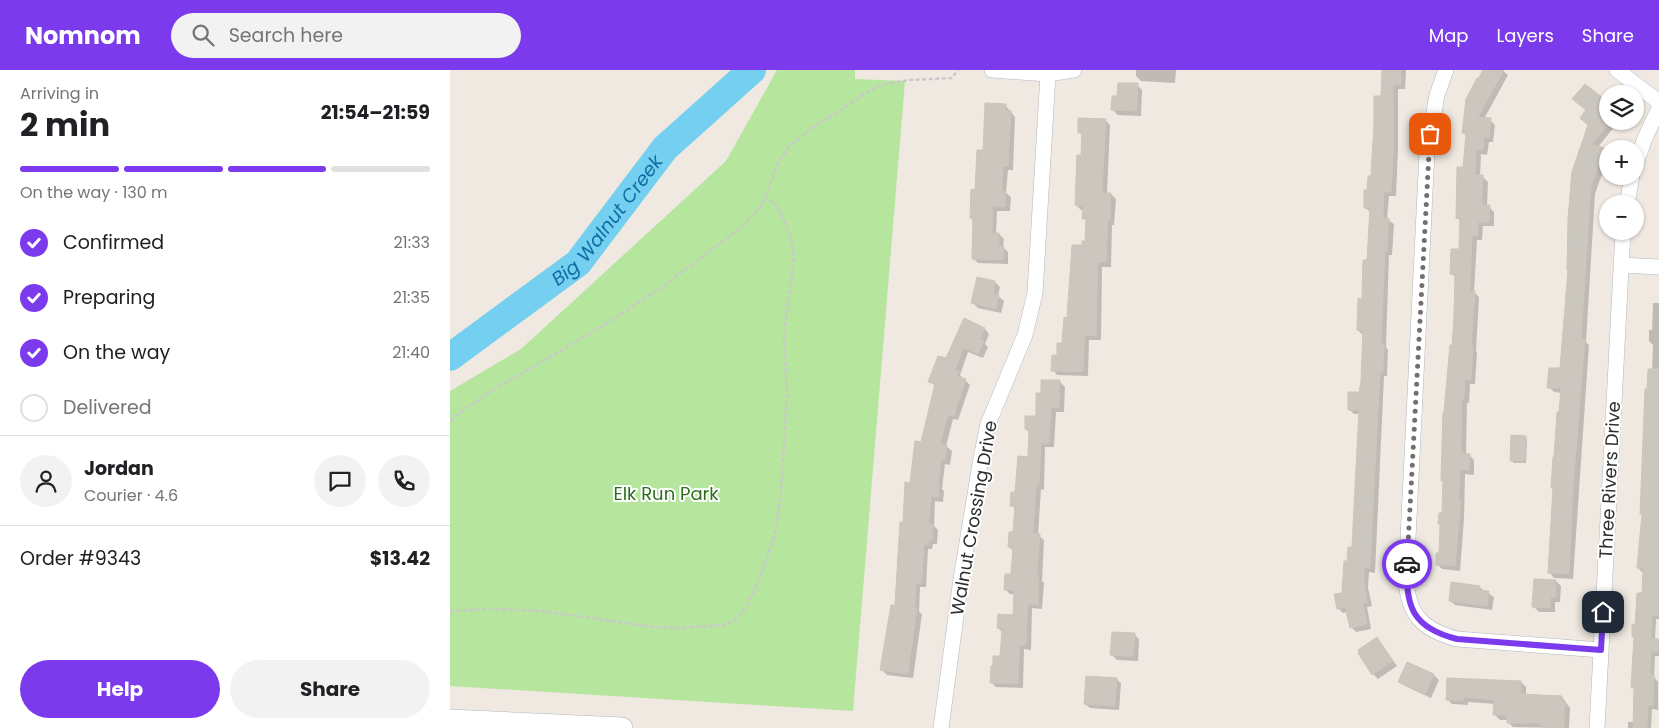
<!DOCTYPE html>
<html lang="en">
<head>
<meta charset="utf-8">
<style>
	:root { --surface:#fff; --page:#f2f2f2; --text:#202124; --muted:#757577; --line:#e0e0e0; --accent:#7c3aed }
	body { margin:0; font-family:Poppins,sans-serif; background:var(--page); color:var(--text); height:100vh; display:flex; flex-direction:column; font-size:19px; white-space:nowrap }
	* { box-sizing:border-box; margin:0 }
	p { font-size:16px; color:var(--muted) }
	.icon { flex:none; width:28px; height:28px; fill:none; stroke:currentColor; stroke-width:2; stroke-linecap:round; stroke-linejoin:round }
	.map { position:relative; flex:1; overflow:hidden }
	.sheet { display:flex; flex-direction:column; background:var(--surface); width:450px }
	.sheet>* { flex:none }
	.buttons { position:absolute; left:1149px; top:15px; display:grid; gap:10px }
	.buttons a { display:grid; place-items:center; width:45px; height:45px; border-radius:50%; background:var(--surface); box-shadow:0 1px 4px #0004; font-size:25px }
	.pin { position:absolute; display:grid; place-items:center; width:42px; height:42px; color:#fff; margin:-21px; border-radius:10px; box-shadow:0 2px 8px #0006 }
	.courier { position:absolute; display:grid; place-items:center; width:50px; height:50px; margin:-25px; border:4px solid #7c3aed; border-radius:50%; background:#fff; color:#222; box-shadow:0 1px 6px #0007 }
	.overview em { font-style:normal; font-weight:700 }
	.overview div { display:flex; flex-direction:column-reverse }
	.overview { display:flex; align-items:center; justify-content:space-between; height:85px; padding:0 20px }
	h1 { font-size:32px; font-weight:700; line-height:38px }
	.bar { display:grid; grid-template-columns:repeat(4,1fr); gap:8px 5px; align-content:center; height:60px; padding:0 20px }
	.bar i { height:6px; border-radius:4px; background:var(--line) }
	.bar .active { background:var(--accent) }
	.bar p { grid-column:span 4 }
	.line { display:flex; align-items:center; gap:12px; padding:0 20px; border-top:1px solid var(--line) }
	.line div { flex:1 }
	.round { display:grid; place-items:center; flex:none; width:52px; height:52px; border-radius:26px; background:var(--page) }
	ol { padding:0 20px; list-style:none }
	li { display:flex; align-items:center; gap:15px; height:55px }
	li p { margin-inline-start:auto }
	li .icon { padding:5px; border-radius:50%; background:var(--accent); color:#fff; stroke-width:4 }
	li:last-child { color:var(--muted) }
	li i { width:28px; height:28px; border:2px solid var(--line); border-radius:50% }
	.primary-button { display:flex; gap:10px; margin-top:auto; padding:10px 20px }
	.primary-button a { flex:1; height:58px; border-radius:30px; background:var(--accent); color:#fff; font-size:20px; font-weight:700; line-height:58px; text-align:center }
	.primary-button a+a { background:var(--page); color:var(--text) }
	header { display:flex; align-items:center; gap:30px; box-sizing:border-box; height:70px; padding:0 25px; background:var(--accent); color:#fff }
	header strong { font-size:24px }
	nav { display:flex; gap:28px; margin-inline-start:auto; font-size:18px }
	.search { width:350px; height:45px; background:var(--page); display:flex; align-items:center; gap:12px; box-sizing:border-box; padding:0 18px; border-radius:28px; color:var(--muted); font-size:19px }
	main { display:flex; flex:1; min-height:0 }
	.map>svg:first-child { display:block }
	.green { fill:#b6e59e }
	.shadow { fill:#0003 }
	.lines { fill:none; stroke-linecap:round; stroke-linejoin:round }
	.river { stroke:#75cff0; stroke-width:28 }
	.building { fill:#cbc7bf; stroke:#cbc5ba }
	.street-casing { stroke:#b4b7c1; stroke-width:16 }
	.secondary-casing { stroke:#b4b7c1; stroke-width:22 }
	.path { stroke:#c9c9c9; stroke-width:2.5; stroke-dasharray:4 2.5; stroke-linecap:butt }
	.street { stroke:#fff; stroke-width:15 }
	.secondary { stroke:#fff; stroke-width:21 }
	.done { stroke:#726f6d; stroke-width:5; stroke-dasharray:0 9 }
	.route { stroke:#7c3aed; stroke-width:6 }
	.labels { text-anchor:middle; stroke-width:4; stroke-linejoin:round; paint-order:stroke }
	.street-label { font-size:18px; fill:#2e2e2e; stroke:#fff }
	.park-label { font-size:18px; fill:#2c6e1b; stroke:#fff }
	.water-label { font-size:19px; font-style:italic; fill:#0d6fa3; stroke:#fff }
</style>
</head>
<body>
<header>
<strong>Nomnom</strong>
<div class="search"><svg class="icon" aria-label="search" viewBox="0 0 24 24"><circle cx="10" cy="10" r="6"/><path d="M15 15l6 6"/></svg>Search here</div>
<nav><a>Map</a><a>Layers</a><a>Share</a></nav>
</header>
<main>
<section class="sheet">
<div class="overview"><div><h1>2 min</h1><p>Arriving in</p></div><em>21:54–21:59</em></div>
<div class="bar"><i class="active"></i><i class="active"></i><i class="active"></i><i></i><p>On the way · 130 m</p></div>
<ol>
<li><svg class="icon" aria-label="check" viewBox="0 0 24 24"><path d="M5 12l5 5 9-10"/></svg>Confirmed<p>21:33</p></li>
<li><svg class="icon" aria-label="check" viewBox="0 0 24 24"><path d="M5 12l5 5 9-10"/></svg>Preparing<p>21:35</p></li>
<li><svg class="icon" aria-label="check" viewBox="0 0 24 24"><path d="M5 12l5 5 9-10"/></svg>On the way<p>21:40</p></li>
<li><i></i>Delivered</li>
</ol>
<div class="line" style="height:90px"><a class="round"><svg class="icon" aria-label="person" viewBox="0 0 24 24"><circle cx="12" cy="8" r="4"/><path d="M4 21q1-7 8-7t8 7"/></svg></a><div><b>Jordan</b><p>Courier · 4.6</p></div><a class="round"><svg class="icon" aria-label="chat" viewBox="0 0 24 24"><path d="M4 5h16v11H9l-5 4z"/></svg></a><a class="round"><svg class="icon" aria-label="phone" viewBox="0 0 24 24"><path d="M5 4h4l2 5-3 2q2 4 5 5l2-3 5 2v4C11 20 4 13 5 4z"/></svg></a></div>
<div class="line" style="height:65px"><div>Order #9343</div><b>$13.42</b></div>
<div class="primary-button"><a>Help</a><a>Share</a></div>
</section>
<div class="map">
<svg width="1209" height="658" viewBox="0 0 1209 658">
	<rect width="100%" height="100%" fill="#efe9e1"/>
	<path class="green" d="M 327,0 L 405,0 L 405,9 L 455,11 L 403,641 L 0,616 L 0,321 L 71,279 L 276,91 Z"/>
	<path class="shadow" d="M 686,0 L 726,0 L 725,13 L 691,11 L 686,6 Z
		M 934,0 L 956,0 L 955,19 L 948,19 L 948,79 L 946,126 L 939,126 L 937,149 L 944,154 L 942,185 L 939,185 L 936,277 L 938,280 L 937,306 L 934,306 L 925,503 L 919,502 L 918,518 L 922,536 L 917,537 L 921,559 L 906,562 L 901,557 L 898,542 L 893,543 L 888,538 L 894,524 L 903,478 L 910,344 L 904,344 L 899,339 L 910,323 L 912,312 L 913,265 L 908,260 L 918,191 L 921,142 L 915,138 L 923,108 L 932,28 Z
		M 1034,0 L 1052,0 L 1058,5 L 1034,49 L 1040,50 L 1045,55 L 1043,72 L 1039,72 L 1037,85 L 1031,84 L 1030,107 L 1033,107 L 1038,112 L 1037,136 L 1039,137 L 1044,142 L 1044,156 L 1033,156 L 1032,170 L 1027,170 L 1024,222 L 1029,227 L 1026,281 L 1027,283 L 1025,314 L 1020,314 L 1019,333 L 1017,333 L 1016,385 L 1019,385 L 1024,390 L 1024,405 L 1015,404 L 1014,449 L 1010,501 L 992,499 L 987,494 L 990,484 L 993,444 L 994,413 L 992,410 L 1004,276 L 1006,208 L 1001,203 L 1010,181 L 1011,151 L 1007,148 L 1017,67 L 1014,63 Z
		M 687,15 L 692,20 L 691,46 L 668,45 L 663,40 L 668,28 Z
		M 1129,34 L 1158,51 L 1169,51 L 1148,77 L 1154,79 L 1158,83 L 1158,87 L 1145,124 L 1136,272 L 1139,275 L 1123,509 L 1104,508 L 1100,503 L 1105,389 L 1112,323 L 1104,322 L 1099,317 L 1111,300 L 1139,55 L 1137,41 Z
		M 555,35 L 565,47 L 563,100 L 558,100 L 556,123 L 561,127 L 560,141 L 547,141 L 546,164 L 549,164 L 554,169 L 553,177 L 558,182 L 558,194 L 528,193 L 523,188 L 524,152 L 521,148 L 534,81 Z
		M 655,50 L 660,55 L 657,124 L 661,124 L 666,129 L 664,155 L 662,155 L 661,197 L 652,197 L 651,270 L 639,270 L 638,306 L 607,305 L 603,300 L 613,274 L 633,176 L 636,172 L 637,152 L 634,148 L 634,140 L 631,140 L 626,135 L 633,66 L 629,62 Z
		M 545,212 L 550,217 L 548,226 L 554,231 L 551,243 L 528,238 L 523,233 Z
		M 1203,233 L 1209,233 L 1209,549 L 1206,549 L 1205,570 L 1209,570 L 1209,586 L 1205,586 L 1204,607 L 1208,612 L 1208,640 L 1202,639 L 1201,658 L 1178,658 L 1178,652 L 1185,652 L 1185,620 L 1183,617 L 1185,568 L 1183,566 L 1193,524 L 1193,503 L 1188,498 L 1193,445 L 1199,320 L 1202,300 L 1203,275 L 1199,271 L 1199,260 L 1202,260 Z
		M 514,249 L 535,259 L 539,264 L 535,274 L 538,277 L 533,288 L 518,282 L 510,305 L 520,315 L 508,350 L 503,349 L 496,376 L 502,381 L 500,395 L 495,394 L 492,419 L 494,421 L 493,432 L 485,431 L 484,456 L 488,460 L 487,474 L 483,474 L 482,479 L 478,479 L 476,517 L 470,517 L 469,542 L 472,544 L 463,608 L 437,605 L 432,600 L 447,537 L 455,454 L 461,414 L 485,316 L 480,311 L 496,290 Z
		M 610,312 L 615,317 L 614,342 L 606,342 L 604,377 L 595,377 L 594,420 L 591,419 L 588,465 L 594,470 L 592,511 L 594,513 L 592,539 L 582,538 L 581,580 L 574,579 L 573,618 L 546,617 L 541,612 L 551,587 L 553,563 L 548,558 L 564,547 L 565,524 L 560,524 L 555,519 L 562,506 L 564,481 L 559,477 L 565,464 L 566,440 L 562,435 L 579,388 L 580,363 L 576,359 L 587,348 L 592,325 Z
		M 1075,367 L 1077,370 L 1076,393 L 1064,393 L 1062,391 Z
		M 1106,511 L 1111,516 L 1110,532 L 1105,532 L 1105,542 L 1089,542 L 1084,537 Z
		M 1029,517 L 1044,527 L 1042,540 L 1005,535 L 1000,530 Z
		M 684,564 L 689,569 L 688,591 L 667,590 L 662,585 Z
		M 927,568 L 947,596 L 928,609 L 923,604 Z
		M 958,594 L 984,605 L 989,610 L 981,628 L 955,616 L 950,611 Z
		M 666,609 L 671,613 L 669,640 L 640,638 L 635,634 Z
		M 1071,612 L 1076,617 L 1076,625 L 1112,627 L 1120,638 L 1119,658 L 1063,657 L 1058,652 L 1058,650 L 1050,650 L 1045,645 L 1045,634 L 1018,632 L 1018,635 L 1002,634 L 997,629 Z"/>
	<g class="lines">
		<path class="river" id="s1" d="M 0,287 L 128,193 L 215,78 L 302,0"/>
	</g>
	<path class="building" d="M 932,0 L 951,0 L 951,15 L 943,15 L 944,74 L 941,122 L 934,122 L 933,148 L 939,148 L 937,181 L 935,181 L 931,273 L 934,274 L 933,302 L 930,302 L 920,498 L 914,498 L 914,512 L 917,532 L 913,533 L 917,554 L 900,558 L 895,537 L 887,539 L 884,524 L 892,523 L 894,491 L 897,491 L 898,477 L 902,477 L 909,340 L 898,340 L 898,322 L 909,322 L 911,312 L 913,261 L 907,260 L 908,228 L 912,229 L 913,190 L 917,190 L 920,138 L 914,138 L 914,120 L 917,120 L 918,106 L 921,106 L 924,55 L 924,26 L 931,26 Z
		M 1033,0 L 1054,0 L 1028,47 L 1041,48 L 1039,68 L 1034,67 L 1033,80 L 1026,80 L 1025,105 L 1033,105 L 1032,135 L 1040,135 L 1039,152 L 1028,152 L 1028,166 L 1022,166 L 1020,221 L 1025,221 L 1021,276 L 1023,276 L 1021,310 L 1015,310 L 1014,329 L 1012,329 L 1011,383 L 1020,384 L 1019,400 L 1010,400 L 1009,431 L 1011,431 L 1005,496 L 986,495 L 986,483 L 989,483 L 990,454 L 988,454 L 989,443 L 992,443 L 993,411 L 991,411 L 993,342 L 994,342 L 1000,275 L 1002,275 L 1004,246 L 1005,204 L 1000,204 L 1001,179 L 1009,179 L 1010,149 L 1006,148 L 1007,97 L 1013,97 L 1016,64 L 1012,63 L 1016,29 L 1027,8 L 1028,9 Z
		M 668,13 L 688,13 L 687,41 L 661,40 L 662,26 L 667,26 Z
		M 1135,14 L 1158,32 L 1158,55 L 1142,74 L 1154,78 L 1141,118 L 1131,269 L 1135,269 L 1123,419 L 1119,504 L 1098,503 L 1103,418 L 1101,418 L 1103,387 L 1104,387 L 1107,342 L 1109,342 L 1111,318 L 1097,318 L 1099,298 L 1110,298 L 1118,200 L 1117,200 L 1118,149 L 1122,102 L 1138,55 L 1130,48 L 1136,40 L 1122,29 Z
		M 535,33 L 556,34 L 556,41 L 561,41 L 558,96 L 553,96 L 552,121 L 556,121 L 555,137 L 543,136 L 542,163 L 549,163 L 549,176 L 554,176 L 553,190 L 522,189 L 523,149 L 520,148 L 521,119 L 525,120 L 527,80 L 533,80 Z
		M 628,48 L 656,49 L 652,123 L 661,123 L 660,150 L 658,150 L 656,192 L 648,192 L 646,266 L 635,265 L 633,302 L 601,301 L 602,285 L 607,285 L 607,273 L 612,273 L 614,247 L 617,248 L 622,175 L 632,175 L 632,171 L 635,171 L 636,149 L 632,149 L 633,136 L 625,135 L 627,85 L 631,85 L 632,63 L 628,63 Z
		M 527,207 L 545,211 L 543,224 L 549,225 L 546,239 L 521,233 Z
		M 514,248 L 535,258 L 530,269 L 534,271 L 528,284 L 513,278 L 505,300 L 509,302 L 507,306 L 516,309 L 504,346 L 498,345 L 490,374 L 497,375 L 495,390 L 491,390 L 488,414 L 489,414 L 489,427 L 481,427 L 479,454 L 483,454 L 482,470 L 478,470 L 478,475 L 474,474 L 472,513 L 466,513 L 465,538 L 467,538 L 458,604 L 430,600 L 441,535 L 445,535 L 450,452 L 453,452 L 455,412 L 460,413 L 465,371 L 471,372 L 485,314 L 478,312 L 488,286 L 496,288 Z
		M 1198,299 L 1209,299 L 1209,545 L 1202,545 L 1201,569 L 1209,569 L 1209,582 L 1201,582 L 1200,605 L 1204,605 L 1203,635 L 1198,635 L 1197,658 L 1183,658 L 1184,618 L 1181,618 L 1184,567 L 1182,567 L 1182,554 L 1185,555 L 1187,523 L 1192,523 L 1193,498 L 1187,498 L 1192,444 L 1190,444 L 1195,319 L 1197,319 Z
		M 591,310 L 610,310 L 609,338 L 601,337 L 599,373 L 591,373 L 589,415 L 586,415 L 583,463 L 590,464 L 587,507 L 589,507 L 588,535 L 578,534 L 576,575 L 570,575 L 568,614 L 540,613 L 541,596 L 543,596 L 543,586 L 550,586 L 552,559 L 547,558 L 548,544 L 563,545 L 564,520 L 554,520 L 555,504 L 561,504 L 563,477 L 558,477 L 559,462 L 563,462 L 565,436 L 560,436 L 561,422 L 565,422 L 568,386 L 578,387 L 579,360 L 575,359 L 575,346 L 586,346 L 586,323 L 591,323 Z
		M 1061,365 L 1076,366 L 1075,391 L 1060,391 Z
		M 1084,509 L 1106,510 L 1106,527 L 1101,527 L 1100,538 L 1082,537 Z
		M 1001,512 L 1030,516 L 1029,520 L 1039,521 L 1037,536 L 999,531 Z
		M 662,562 L 685,563 L 683,587 L 660,585 Z
		M 927,567 L 943,591 L 922,605 L 908,583 L 909,582 L 908,580 Z
		M 957,592 L 984,604 L 975,624 L 948,612 Z
		M 636,606 L 667,608 L 665,636 L 634,634 Z
		M 997,608 L 1071,611 L 1071,624 L 1112,626 L 1112,632 L 1115,632 L 1114,658 L 1091,657 L 1091,653 L 1057,653 L 1057,645 L 1043,645 L 1044,630 L 1014,627 L 1014,631 L 996,630 Z"/>
	<g class="lines">
		<defs>
			<path id="street" d="M 542,0 L 598,4 L 624,0
				M 996,0 L 987,25 L 977,82 L 956,509 C 958,545 973,560 1007,569 L 1151,580
				M 1167,0 L 1209,32
				M 1185,96 L 1195,68 L 1209,38
				M 1177,134 L 1182,106
				M 1171,195 L 1209,197
				M 491,658 L 511,509 L 531,388 L 538,354 L 575,265 L 585,223 L 598,4
				M 1147,658 L 1173,161"/>
			<path id="secondary" d="M 0,650 L 172,658"/>
		</defs>
		<use href="#street" class="street-casing"/>
		<use href="#secondary" class="secondary-casing"/>
		<path class="path" d="M 0,351 L 8,344 L 43,320 L 146,260 L 208,220 L 294,155 L 312,135 L 328,93 L 338,78 L 358,61 L 416,23 L 434,14 L 460,10 L 502,8 L 508,0
			M 0,541 L 41,539 L 91,541 L 204,557 L 227,558 L 274,555 L 285,550 L 293,542 L 303,523 L 319,483 L 326,459 L 331,423 L 337,325 L 334,264 L 344,187 L 342,172 L 334,151 L 327,136 L 316,126"/>
		<use href="#street" class="street"/>
		<use href="#secondary" class="secondary"/>
	</g>
	<g class="lines">
		<path class="done" d="M 957,494 L 980,64"/>
		<path class="route" d="M 957,494 C 955,537 963,558 1007,569 L 1151,580 L 1153,542"/>
	</g>
	<g class="labels">
		<g class="street-label">
			<text transform="translate(1160 410) rotate(-87)" y="6">Three Rivers Drive</text>
			<text transform="translate(524 448) rotate(-80)" y="6">Walnut Crossing Drive</text>
		</g>
		<g class="park-label">
			<text x="216" y="430">Elk Run Park</text>
		</g>
		<g class="water-label">
			<text dy="7" stroke="none"><textPath href="#s1" startOffset="210">Big Walnut Creek</textPath></text>
		</g>
	</g>
</svg>
<div class="buttons">
<a><svg class="icon" aria-label="layers" viewBox="0 0 24 24"><path d="M12 4l9 5-9 5-9-5zM3 14l9 5 9-5"/></svg></a>
<a>+</a>
<a>−</a>
</div>
<div class="pin" style="left:980px;top:64px;background:#ea580c"><svg class="icon" aria-label="bag" viewBox="0 0 24 24"><path d="M5 8h14l-1 12H6zM9 8a3 3 0 0 1 6 0"/></svg></div>
<div class="pin" style="left:1153px;top:542px;background:#1f2937"><svg class="icon" aria-label="home" viewBox="0 0 24 24"><path d="M3 11l9-7 9 7M6 9v11h12V9"/></svg></div>
<div class="courier" style="left:957px;top:494px"><svg class="icon" aria-label="car" viewBox="0 0 24 24"><path d="M5 17H2v-5l4-1 3-4h7l3 4 3 1v5h-3M9 17h6M6 11h13"/><circle cx="7" cy="17" r="2"/><circle cx="17" cy="17" r="2"/></svg></div>
</div>
</main>
</body>
</html>
